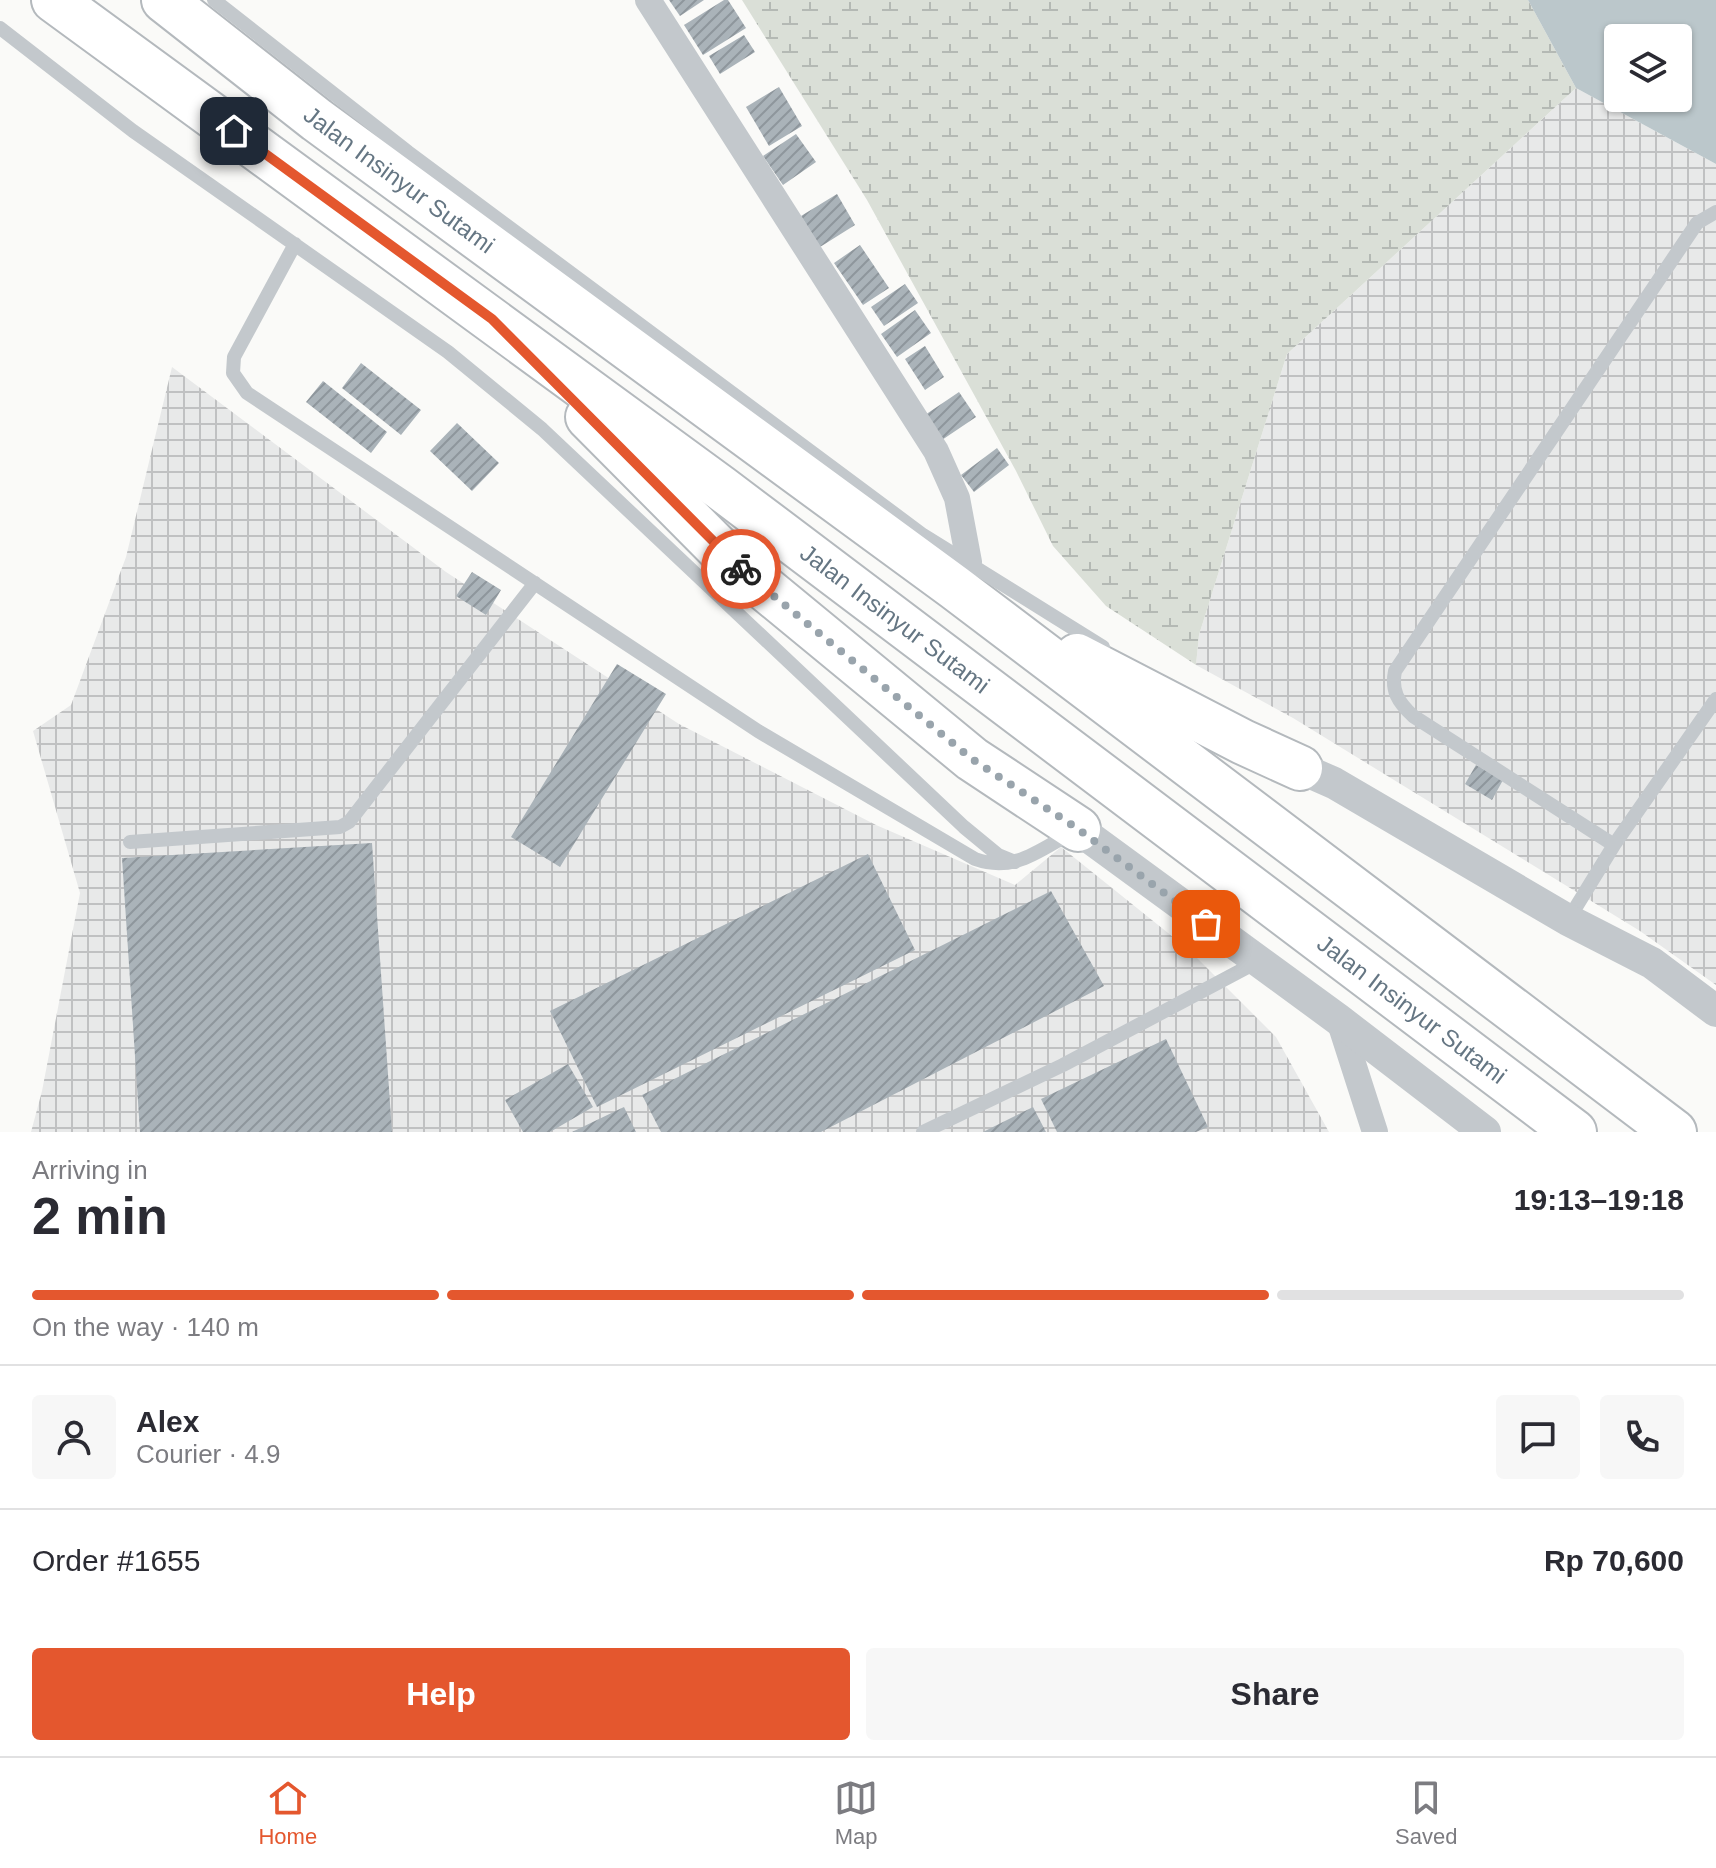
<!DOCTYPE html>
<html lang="en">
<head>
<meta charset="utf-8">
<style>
	:root { --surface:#fff; --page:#f7f7f7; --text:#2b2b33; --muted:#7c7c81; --line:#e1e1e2; --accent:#e4572e }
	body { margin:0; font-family:Helvetica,sans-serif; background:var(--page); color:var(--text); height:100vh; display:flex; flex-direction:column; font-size:30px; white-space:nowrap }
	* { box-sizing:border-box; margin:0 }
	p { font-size:26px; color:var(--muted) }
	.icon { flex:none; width:44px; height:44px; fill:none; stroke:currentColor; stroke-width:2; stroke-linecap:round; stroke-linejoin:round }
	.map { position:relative; height:1132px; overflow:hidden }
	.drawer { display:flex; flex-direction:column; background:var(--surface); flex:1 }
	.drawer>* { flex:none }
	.fabs { position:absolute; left:1604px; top:24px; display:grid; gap:16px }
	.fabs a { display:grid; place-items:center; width:88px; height:88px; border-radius:8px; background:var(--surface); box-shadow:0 2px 6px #0004; font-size:40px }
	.pin { position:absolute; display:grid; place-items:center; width:68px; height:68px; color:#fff; margin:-34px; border-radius:16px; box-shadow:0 4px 12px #0006 }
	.courier { position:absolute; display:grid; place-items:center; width:80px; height:80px; margin:-40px; border:6px solid #e4572e; border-radius:50%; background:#fff; color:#222; box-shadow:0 2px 10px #0007 }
	.overview em { font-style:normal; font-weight:700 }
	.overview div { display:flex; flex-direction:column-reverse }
	.overview { display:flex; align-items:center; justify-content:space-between; height:136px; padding:0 32px }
	h1 { font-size:52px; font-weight:700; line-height:60px }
	.bar { display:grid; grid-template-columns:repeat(4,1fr); gap:12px 8px; align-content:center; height:96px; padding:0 32px }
	.bar i { height:10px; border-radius:6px; background:var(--line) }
	.bar .active { background:var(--accent) }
	.bar p { grid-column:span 4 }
	.line { display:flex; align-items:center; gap:20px; padding:0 32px; border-top:2px solid var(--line) }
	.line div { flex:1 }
	.round { display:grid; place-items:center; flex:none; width:84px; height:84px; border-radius:8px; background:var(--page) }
	.cta { display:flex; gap:16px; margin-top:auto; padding:16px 32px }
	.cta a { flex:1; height:92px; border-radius:8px; background:var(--accent); color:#fff; font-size:32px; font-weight:700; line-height:92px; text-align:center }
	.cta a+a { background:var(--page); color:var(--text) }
	.tab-bar { display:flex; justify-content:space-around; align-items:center; height:112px; border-top:2px solid var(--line); background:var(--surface); font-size:22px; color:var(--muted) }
	.tab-bar a { display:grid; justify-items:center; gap:4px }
	.tab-bar .active { color:var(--accent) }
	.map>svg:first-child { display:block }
	.industrial { fill:url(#industrial-grid) }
	.wetland { fill:url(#wetland-marsh) }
	.water { fill:#bbc7cb; fill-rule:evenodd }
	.building { fill:url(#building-hatch) }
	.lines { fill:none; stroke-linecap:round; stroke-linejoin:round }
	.motorway-casing { stroke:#b4b9bd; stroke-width:48 }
	.service { stroke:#c3c8cc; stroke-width:14 }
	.minor { stroke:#c3c8cc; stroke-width:26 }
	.tertiary { stroke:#c3c8cc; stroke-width:32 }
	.motorway { stroke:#fff; stroke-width:44 }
	.done { stroke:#99a4ac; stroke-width:8; stroke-dasharray:0 14.4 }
	.route { stroke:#e4572e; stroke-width:10 }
	.labels { text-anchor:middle; stroke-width:8; stroke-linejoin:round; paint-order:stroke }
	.street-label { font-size:24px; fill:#657683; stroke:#fff }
</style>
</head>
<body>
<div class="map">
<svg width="1716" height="1132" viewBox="0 0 1716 1132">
	<defs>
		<pattern id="industrial-grid" width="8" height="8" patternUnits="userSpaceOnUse" patternTransform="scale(2)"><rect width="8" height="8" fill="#e8e9e9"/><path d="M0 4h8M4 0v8" fill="none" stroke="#c0c1c2"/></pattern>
		<pattern id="wetland-marsh" width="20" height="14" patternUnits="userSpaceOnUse" patternTransform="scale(2)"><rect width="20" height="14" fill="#dadfd7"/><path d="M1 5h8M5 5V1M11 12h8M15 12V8" fill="none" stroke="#b4b9b4"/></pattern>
		<pattern id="building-hatch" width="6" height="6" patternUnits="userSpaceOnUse" patternTransform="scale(2)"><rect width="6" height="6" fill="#aab3b9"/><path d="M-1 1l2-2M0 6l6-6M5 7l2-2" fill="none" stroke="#8e969c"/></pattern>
	</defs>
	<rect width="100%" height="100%" fill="#fafaf8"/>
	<path class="industrial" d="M 1576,88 L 1716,164 L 1716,985 L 1640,931 L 1293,718 L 1196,665 L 1199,635 L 1287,354 Z
		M 172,367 L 446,572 L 679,724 L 876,825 L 1015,885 L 1061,847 L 1188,949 L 1276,1037 L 1329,1132 L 31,1132 L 42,1091 L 80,893 L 33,731 L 71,705 L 126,557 Z"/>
	<path class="wetland" d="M 742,0 L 1528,0 L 1576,88 L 1287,354 L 1199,635 L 1196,665 L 1106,606 L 1053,546 L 1016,471 L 867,200 Z"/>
	<path class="water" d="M 1528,0 L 1716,0 L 1716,164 L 1576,88 ZM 1618,38 L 1678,38 L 1678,98 L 1618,98 Z"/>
	<path class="building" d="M 669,0 L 704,0 L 680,16 Z
		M 724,0 L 728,0 L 746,28 L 703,55 L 684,25 Z
		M 744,35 L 755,52 L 720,74 L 709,56 Z
		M 779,87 L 802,126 L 769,146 L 746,107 Z
		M 796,134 L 816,162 L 783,185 L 763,156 Z
		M 837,194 L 855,225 L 820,247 L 801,216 Z
		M 860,245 L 889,288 L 863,305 L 834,263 Z
		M 905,284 L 918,303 L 884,326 L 871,307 Z
		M 915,310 L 931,333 L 897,357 L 881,334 Z
		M 925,346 L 944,377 L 925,390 L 905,359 Z
		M 361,363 L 421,410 L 401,435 L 342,388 Z
		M 323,381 L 387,432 L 371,453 L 306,402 Z
		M 959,392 L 976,417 L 939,442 L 922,417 Z
		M 457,423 L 499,463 L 472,491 L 430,451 Z
		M 997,448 L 1009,465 L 974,492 L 961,475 Z
		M 472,572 L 501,590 L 486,615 L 456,596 Z
		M 617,664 L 666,694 L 560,867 L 511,837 Z
		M 1476,765 L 1503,780 L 1492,800 L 1465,784 Z
		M 372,843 L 392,1132 L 140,1132 L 122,858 Z
		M 868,854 L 915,950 L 597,1107 L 550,1011 Z
		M 1051,891 L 1104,986 L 821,1132 L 661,1132 L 642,1095 Z
		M 1166,1039 L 1208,1127 L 1196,1132 L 1057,1132 L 1041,1099 Z
		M 568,1064 L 593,1107 L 550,1132 L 523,1132 L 505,1100 Z
		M 624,1107 L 636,1132 L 572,1132 Z
		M 1033,1107 L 1046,1132 L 983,1132 Z"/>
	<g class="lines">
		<defs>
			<g id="motorway">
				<path id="s1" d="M 54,0 L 721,488 L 1574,1132"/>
				<path id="s2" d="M 164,0 L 317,120 L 954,587 L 1674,1132"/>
				<path d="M 588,417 L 728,558 L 972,759 L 1078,829"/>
				<path d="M 1077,656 L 1243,742 L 1300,768"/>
			</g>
		</defs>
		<use href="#motorway" class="motorway-casing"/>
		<path class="service" d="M 214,0 L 408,152 L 923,535 L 1103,647
			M 0,28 L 133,131 L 448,352 L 542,429 L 964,827 L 998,855 L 1015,862
			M 295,244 L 234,357 L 233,373 L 247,393 L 758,731 L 975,859 C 1015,873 1039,850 1073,832
			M 130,842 L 340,827 L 349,822 L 535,583
			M 1614,845 L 1413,716 C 1398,702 1391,691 1395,671 L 1697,223 L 1716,212
			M 1568,920 L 1614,845 L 1716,699
			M 923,1132 L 1063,1065 L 1257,962"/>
		<path class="minor" d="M 648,0 L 936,451 L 957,498 L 969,562 L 954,587
			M 1339,1020 L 1375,1132"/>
		<path class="tertiary" d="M 1300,768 L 1334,783 L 1568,920 L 1652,963 L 1716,1011
			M 1078,829 L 1339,1020 L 1485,1132"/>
		<use href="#motorway" class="motorway"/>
	</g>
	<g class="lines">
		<path class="done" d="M 741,569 L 972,759 L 1078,829 L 1206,924"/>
		<path class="route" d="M 234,131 L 492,319 L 741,569"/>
	</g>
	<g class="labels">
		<g class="street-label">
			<text dy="8" stroke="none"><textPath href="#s2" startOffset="296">Jalan Insinyur Sutami</textPath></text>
			<text dy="8" stroke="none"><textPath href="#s1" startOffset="1044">Jalan Insinyur Sutami</textPath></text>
			<text dy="8" stroke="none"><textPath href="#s1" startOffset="1692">Jalan Insinyur Sutami</textPath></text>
		</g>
	</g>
</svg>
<div class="fabs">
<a><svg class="icon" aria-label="layers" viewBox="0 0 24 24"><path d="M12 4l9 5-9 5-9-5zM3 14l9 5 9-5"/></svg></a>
</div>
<div class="pin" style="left:1206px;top:924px;background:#ea580c"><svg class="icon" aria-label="bag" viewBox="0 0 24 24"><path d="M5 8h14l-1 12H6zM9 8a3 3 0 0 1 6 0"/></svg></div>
<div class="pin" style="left:234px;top:131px;background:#1f2937"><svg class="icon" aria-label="home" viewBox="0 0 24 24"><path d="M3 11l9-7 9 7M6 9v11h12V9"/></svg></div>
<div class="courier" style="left:741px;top:569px"><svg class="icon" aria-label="bike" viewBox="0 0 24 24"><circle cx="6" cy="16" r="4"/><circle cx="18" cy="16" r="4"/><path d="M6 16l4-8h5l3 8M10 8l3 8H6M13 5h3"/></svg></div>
</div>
<section class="drawer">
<div class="overview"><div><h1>2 min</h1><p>Arriving in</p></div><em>19:13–19:18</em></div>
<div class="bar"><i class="active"></i><i class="active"></i><i class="active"></i><i></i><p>On the way · 140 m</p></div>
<div class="line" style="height:144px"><a class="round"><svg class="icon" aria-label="person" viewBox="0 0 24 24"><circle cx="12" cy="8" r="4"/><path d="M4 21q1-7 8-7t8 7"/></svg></a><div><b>Alex</b><p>Courier · 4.9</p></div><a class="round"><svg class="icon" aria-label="chat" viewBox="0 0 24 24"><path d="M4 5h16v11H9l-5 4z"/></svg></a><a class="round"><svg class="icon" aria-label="phone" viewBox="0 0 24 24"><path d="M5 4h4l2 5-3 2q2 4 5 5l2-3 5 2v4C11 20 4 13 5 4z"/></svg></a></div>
<div class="line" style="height:104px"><div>Order #1655</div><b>Rp 70,600</b></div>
<div class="cta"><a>Help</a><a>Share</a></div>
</section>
<nav class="tab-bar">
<a class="active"><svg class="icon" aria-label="home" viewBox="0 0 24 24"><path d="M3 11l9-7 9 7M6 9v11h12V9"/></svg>Home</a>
<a><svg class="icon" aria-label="map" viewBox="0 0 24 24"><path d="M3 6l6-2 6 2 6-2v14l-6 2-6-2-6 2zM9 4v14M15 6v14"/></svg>Map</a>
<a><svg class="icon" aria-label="saved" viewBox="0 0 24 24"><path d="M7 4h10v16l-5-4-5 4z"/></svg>Saved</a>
</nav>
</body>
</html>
